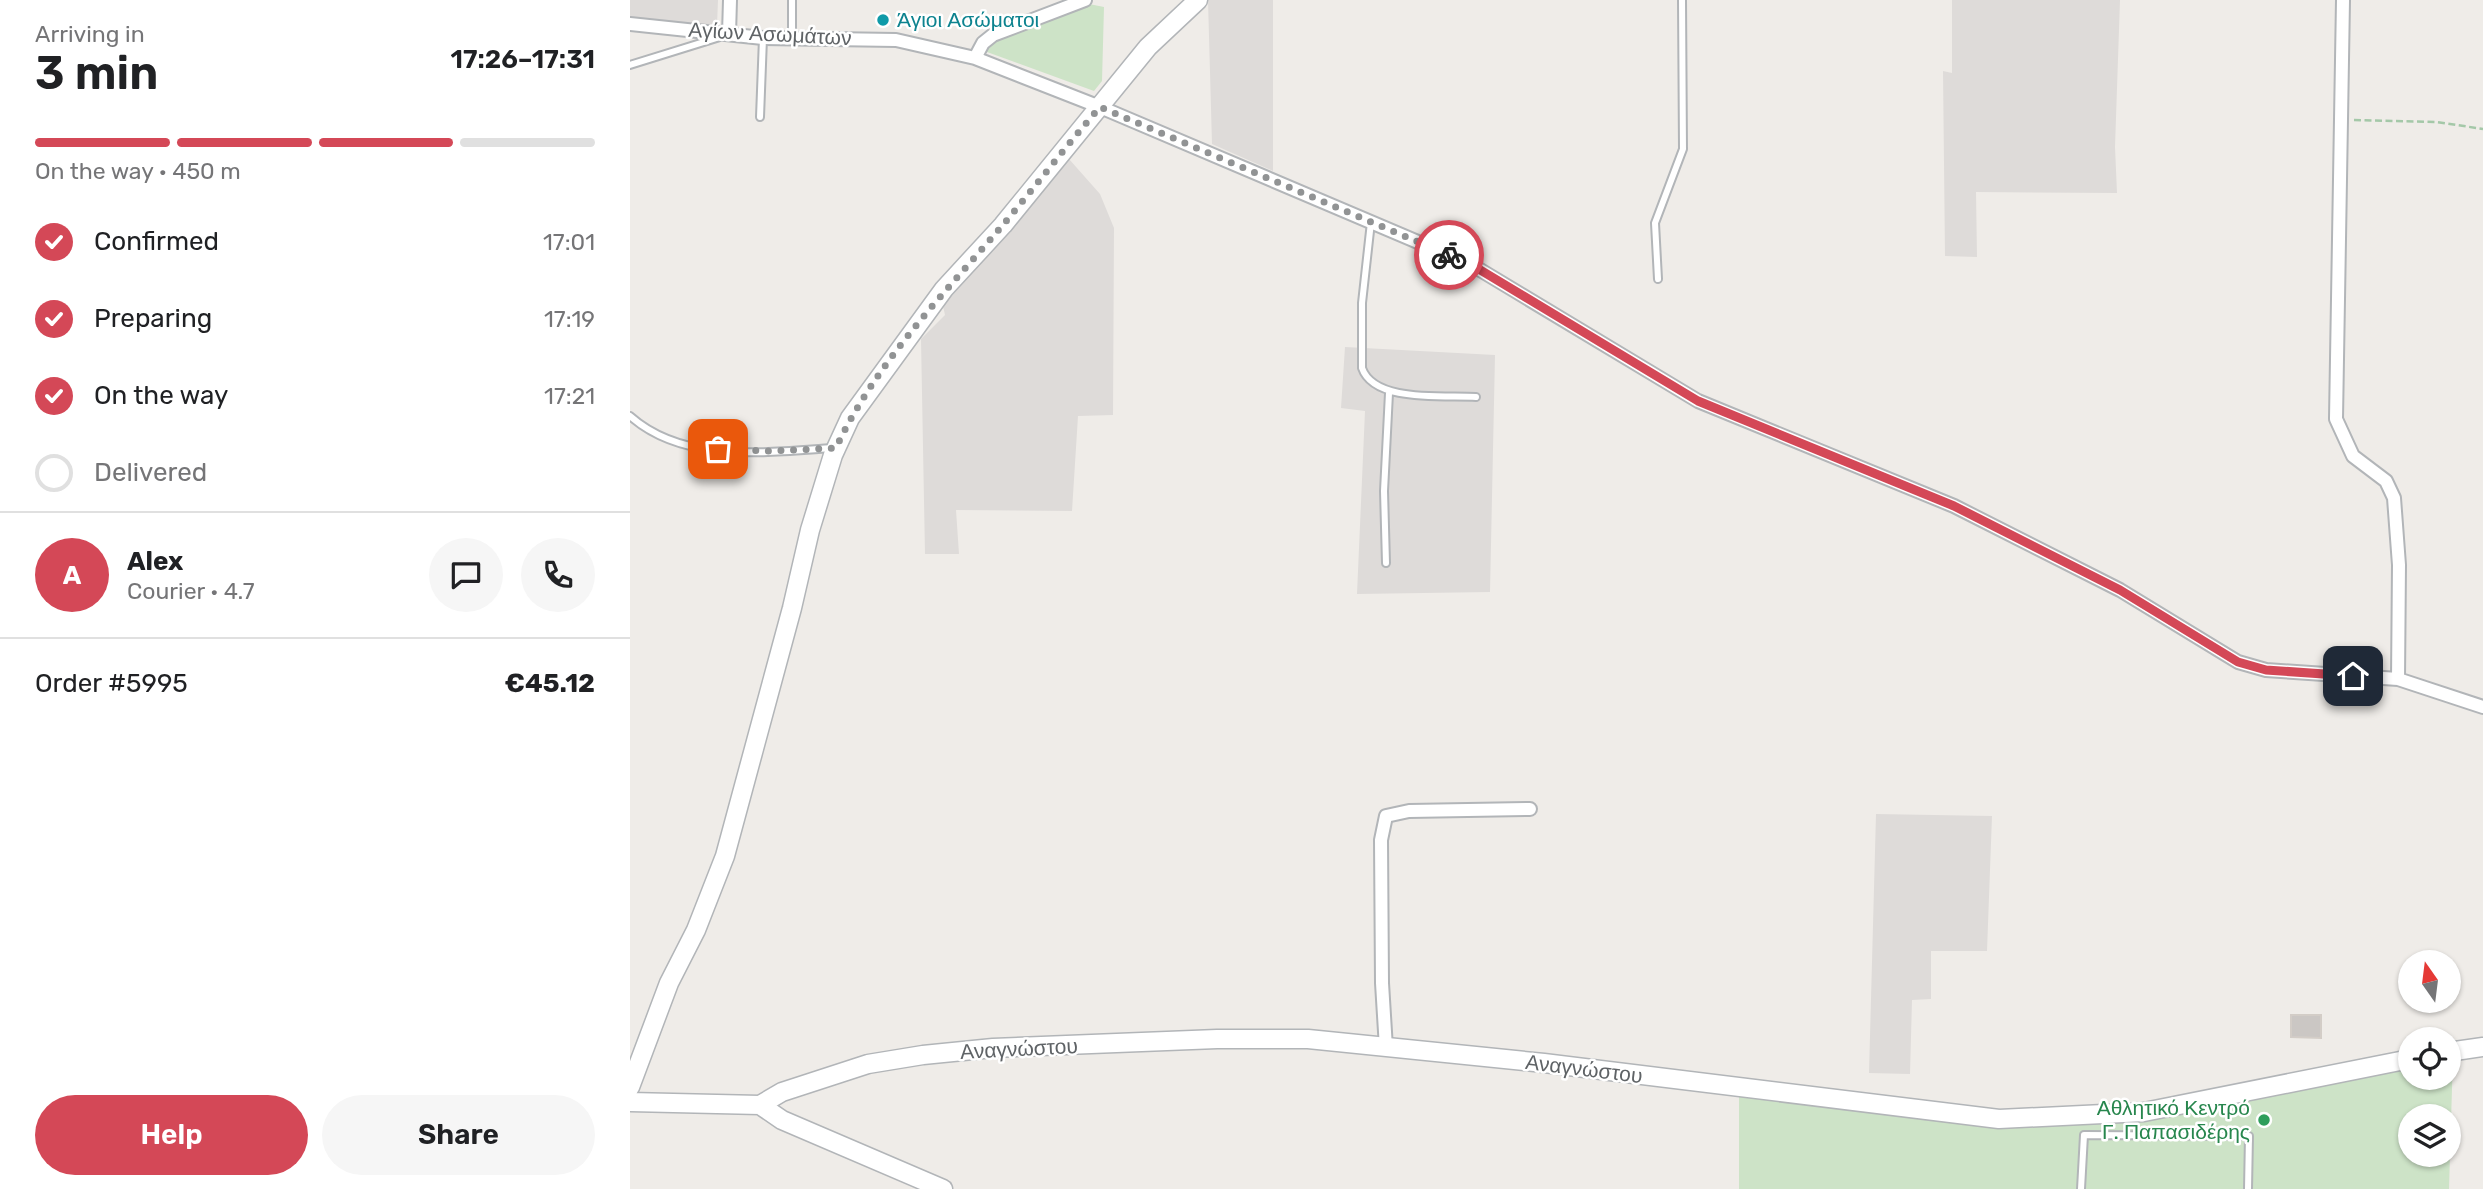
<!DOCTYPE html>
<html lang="en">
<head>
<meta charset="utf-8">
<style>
	:root { --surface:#fff; --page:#f6f6f6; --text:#202124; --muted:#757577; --line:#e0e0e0; --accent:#d44857 }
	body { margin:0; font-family:Rubik,sans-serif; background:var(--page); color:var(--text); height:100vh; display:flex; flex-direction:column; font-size:26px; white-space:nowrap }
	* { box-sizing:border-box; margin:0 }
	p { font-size:23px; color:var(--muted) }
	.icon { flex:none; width:38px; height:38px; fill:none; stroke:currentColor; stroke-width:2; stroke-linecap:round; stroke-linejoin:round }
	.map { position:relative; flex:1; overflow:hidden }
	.panel { display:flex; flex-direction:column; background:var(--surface); width:630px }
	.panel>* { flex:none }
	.needle { width:46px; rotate:346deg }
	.buttons { position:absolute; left:1768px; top:950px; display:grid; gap:14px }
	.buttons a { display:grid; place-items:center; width:63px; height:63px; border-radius:50%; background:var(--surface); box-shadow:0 2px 5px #0004; font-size:35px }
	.pin { position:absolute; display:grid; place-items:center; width:60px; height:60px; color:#fff; margin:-30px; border-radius:14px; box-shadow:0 4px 10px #0006 }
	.courier { position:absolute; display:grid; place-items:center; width:70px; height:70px; margin:-35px; border:5px solid #d44857; border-radius:50%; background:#fff; color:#222; box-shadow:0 2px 9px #0007 }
	.head em { font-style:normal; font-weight:600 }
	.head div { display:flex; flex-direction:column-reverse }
	.head { display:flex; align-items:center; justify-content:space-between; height:119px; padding:0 35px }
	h1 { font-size:46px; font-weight:600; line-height:52px }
	.bar { display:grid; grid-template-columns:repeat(4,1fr); gap:10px 7px; align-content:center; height:84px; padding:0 35px }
	.bar i { height:9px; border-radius:5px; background:var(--line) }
	.bar .on { background:var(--accent) }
	.bar p { grid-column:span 4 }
	.line { display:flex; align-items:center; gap:18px; padding:0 35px; border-top:2px solid var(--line) }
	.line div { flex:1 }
	.round { display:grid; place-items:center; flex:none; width:74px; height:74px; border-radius:37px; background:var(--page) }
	ol { padding:0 35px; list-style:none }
	li { display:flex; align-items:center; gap:21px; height:77px }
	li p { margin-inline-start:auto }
	li .icon { padding:7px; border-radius:50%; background:var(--accent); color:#fff; stroke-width:4 }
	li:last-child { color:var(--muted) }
	li i { width:38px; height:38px; border:4px solid var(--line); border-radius:50% }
	.primary-button { display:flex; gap:14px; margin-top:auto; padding:14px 35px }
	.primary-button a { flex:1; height:80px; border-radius:42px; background:var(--accent); color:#fff; font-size:28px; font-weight:600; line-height:80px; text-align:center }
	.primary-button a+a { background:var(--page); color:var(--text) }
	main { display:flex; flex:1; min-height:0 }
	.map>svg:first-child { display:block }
	.industrial { fill:#dedbd9 }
	.green { fill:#cde3c7; fill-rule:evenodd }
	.building { fill:#cbc7c4; stroke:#d3cdc7; stroke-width:2 }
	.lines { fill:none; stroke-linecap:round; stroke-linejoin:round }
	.lane-casing { stroke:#b2b5b8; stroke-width:10 }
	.street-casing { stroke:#b2b5b8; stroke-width:16 }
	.secondary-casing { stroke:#b2b5b8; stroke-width:21 }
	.path { stroke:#a4c8a8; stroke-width:2.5; stroke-dasharray:7 3.5; stroke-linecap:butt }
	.lane { stroke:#fff; stroke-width:6 }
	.street { stroke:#fff; stroke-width:12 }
	.secondary { stroke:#fff; stroke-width:18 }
	.done { stroke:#919394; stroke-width:7; stroke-dasharray:0 12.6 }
	.route { stroke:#d44857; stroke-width:9 }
	.culture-dot { fill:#0f9aa8; stroke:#fff; stroke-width:2.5 }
	.leisure-dot { fill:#2e9e5b; stroke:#fff; stroke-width:2.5 }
	.labels { text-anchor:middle; stroke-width:5; stroke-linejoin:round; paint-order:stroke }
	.culture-label { font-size:21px; fill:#0d838f; stroke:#fff; text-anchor:start }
	.street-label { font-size:21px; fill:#5f6366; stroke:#fff }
	.leisure-label { font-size:21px; fill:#27864d; stroke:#fff; text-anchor:end }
</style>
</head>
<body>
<main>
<section class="panel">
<div class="head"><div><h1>3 min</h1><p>Arriving in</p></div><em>17:26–17:31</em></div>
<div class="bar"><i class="on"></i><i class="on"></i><i class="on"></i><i></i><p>On the way · 450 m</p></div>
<ol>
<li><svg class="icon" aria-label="check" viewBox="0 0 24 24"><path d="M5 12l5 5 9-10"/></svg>Confirmed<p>17:01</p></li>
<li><svg class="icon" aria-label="check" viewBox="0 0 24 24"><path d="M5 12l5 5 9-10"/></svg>Preparing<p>17:19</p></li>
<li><svg class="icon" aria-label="check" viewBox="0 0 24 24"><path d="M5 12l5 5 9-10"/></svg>On the way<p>17:21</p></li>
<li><i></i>Delivered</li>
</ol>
<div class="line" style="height:126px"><b class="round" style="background:var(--accent);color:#fff">A</b><div><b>Alex</b><p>Courier · 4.7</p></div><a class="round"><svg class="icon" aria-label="chat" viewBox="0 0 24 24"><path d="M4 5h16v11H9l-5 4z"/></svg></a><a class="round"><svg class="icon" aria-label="phone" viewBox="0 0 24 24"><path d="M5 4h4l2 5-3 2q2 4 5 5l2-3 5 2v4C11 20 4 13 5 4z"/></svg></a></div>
<div class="line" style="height:91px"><div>Order #5995</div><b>€45.12</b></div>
<div class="primary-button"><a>Help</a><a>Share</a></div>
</section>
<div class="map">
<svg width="1853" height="1189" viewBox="0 0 1853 1189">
	<rect width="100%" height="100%" fill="#efece8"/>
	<path class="industrial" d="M 0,0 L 88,0 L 87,25 L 0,19 Z
		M 578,0 L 643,0 L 643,171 L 582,144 Z
		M 1322,0 L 1490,0 L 1485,147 L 1487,193 L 1346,192 L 1347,257 L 1315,256 L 1313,71 L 1322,73 Z
		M 439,159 L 470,194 L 484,228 L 483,415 L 448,416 L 442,511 L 326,510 L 329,554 L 295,554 L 291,339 L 315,315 L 313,306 Z
		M 715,347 L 865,355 L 860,592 L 727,594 L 735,411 L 711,408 Z
		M 1246,814 L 1362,816 L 1357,951 L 1301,951 L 1301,999 L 1282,1000 L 1280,1074 L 1239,1073 Z"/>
	<path class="green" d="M 459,4 L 474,7 L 472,81 L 464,91 L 357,52 L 356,45 L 365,37 Z
		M 1818,1055 L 1823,1055 L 1819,1189 L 1109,1189 L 1109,1095 L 1454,1123 L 1780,1060 L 1780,1078 L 1818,1078 ZM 1780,1116 L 1818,1116 L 1818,1155 L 1780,1155 Z"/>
	<path class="building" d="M 1661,1015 L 1691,1015 L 1691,1038 L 1661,1037 Z"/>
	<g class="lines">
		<defs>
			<path id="lane" d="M 162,37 L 162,0
				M 0,65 L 90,37
				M 130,117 L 133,38
				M 741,222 L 732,303 L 732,368 C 744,403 814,395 846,397
				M 1028,279 L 1025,223 L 1053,149 L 1052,0
				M 0,416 C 54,464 136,452 204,448
				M 756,563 L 754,491 L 759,393
				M 1451,1189 L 1454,1135 L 1619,1136 L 1618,1189"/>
			<path id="street" d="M 1713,0 L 1706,419 L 1723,456 L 1756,481 L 1764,498 L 1769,565 L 1768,679
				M 0,24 L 133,38 L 266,40 L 345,58 L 470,107 L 842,265 L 1068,401 L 1324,506 L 1490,590 L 1608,662 L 1636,670 L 1768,679 L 1853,707
				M 99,34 L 100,0
				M 345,58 L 353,43 L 363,35 L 455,0
				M 756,1048 L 752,983 L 751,840 L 756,816 L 779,811 L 900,809"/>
			<path id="secondary" d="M 1818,1052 L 1853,1047
				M 0,1087 L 39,983 L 66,930 L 95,856 L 162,608 L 180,530 L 203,455 L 220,418 L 314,289 L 373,225 L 518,47 L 568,0
				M 0,1102 L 130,1105 L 152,1120 L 313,1189
				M 130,1105 L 152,1092 L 238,1064 L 293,1055 L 363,1048 L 587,1039 L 678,1039 L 914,1063 L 1369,1119 L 1514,1112 L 1780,1059"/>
		</defs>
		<use href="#lane" class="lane-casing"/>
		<use href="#street" class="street-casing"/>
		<use href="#secondary" class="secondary-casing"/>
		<path class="path" d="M 1724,120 L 1807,122 L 1853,129"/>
		<use href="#lane" class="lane"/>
		<use href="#street" class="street"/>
		<use href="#secondary" class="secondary"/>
	</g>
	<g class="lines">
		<path class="done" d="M 88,449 L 141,451 L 206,448 C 245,364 312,296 372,226 C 405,187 436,146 470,107 L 819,255"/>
		<path class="route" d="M 819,255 L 842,265 L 1068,401 L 1324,506 L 1490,590 L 1608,662 L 1636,670 L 1723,676"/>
	</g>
	<circle class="culture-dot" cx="253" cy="20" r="7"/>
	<circle class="leisure-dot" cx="1634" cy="1120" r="7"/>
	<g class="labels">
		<g class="culture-label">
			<text x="267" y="27">Άγιοι Ασώματοι</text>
		</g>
		<g class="street-label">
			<text transform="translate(140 34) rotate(3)" y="7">Αγίων Ασωμάτων</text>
			<text transform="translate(389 1049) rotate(-3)" y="7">Αναγνώστου</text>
			<text transform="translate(954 1069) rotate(7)" y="7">Αναγνώστου</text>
		</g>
		<g class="leisure-label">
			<text x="1620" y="1115">Αθλητικό Κεντρό<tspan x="1620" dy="24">Γ. Παπασιδέρης</tspan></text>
		</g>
	</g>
</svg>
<div class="buttons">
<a><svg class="needle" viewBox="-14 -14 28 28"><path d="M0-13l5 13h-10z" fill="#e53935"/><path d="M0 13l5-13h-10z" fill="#757577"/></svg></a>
<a><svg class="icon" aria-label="locate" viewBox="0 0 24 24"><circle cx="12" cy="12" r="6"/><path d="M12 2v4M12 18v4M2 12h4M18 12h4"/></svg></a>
<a><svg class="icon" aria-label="layers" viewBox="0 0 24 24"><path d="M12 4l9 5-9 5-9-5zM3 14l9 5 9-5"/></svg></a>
</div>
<div class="pin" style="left:88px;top:449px;background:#ea580c"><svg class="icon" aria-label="bag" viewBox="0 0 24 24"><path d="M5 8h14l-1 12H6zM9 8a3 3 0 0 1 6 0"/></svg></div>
<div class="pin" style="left:1723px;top:676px;background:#1f2937"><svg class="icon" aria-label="home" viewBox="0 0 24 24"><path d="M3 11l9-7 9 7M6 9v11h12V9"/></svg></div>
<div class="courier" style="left:819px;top:255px"><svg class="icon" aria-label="bike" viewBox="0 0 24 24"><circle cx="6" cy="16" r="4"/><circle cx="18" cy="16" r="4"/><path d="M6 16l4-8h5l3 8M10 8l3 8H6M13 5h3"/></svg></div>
</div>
</main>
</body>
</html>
